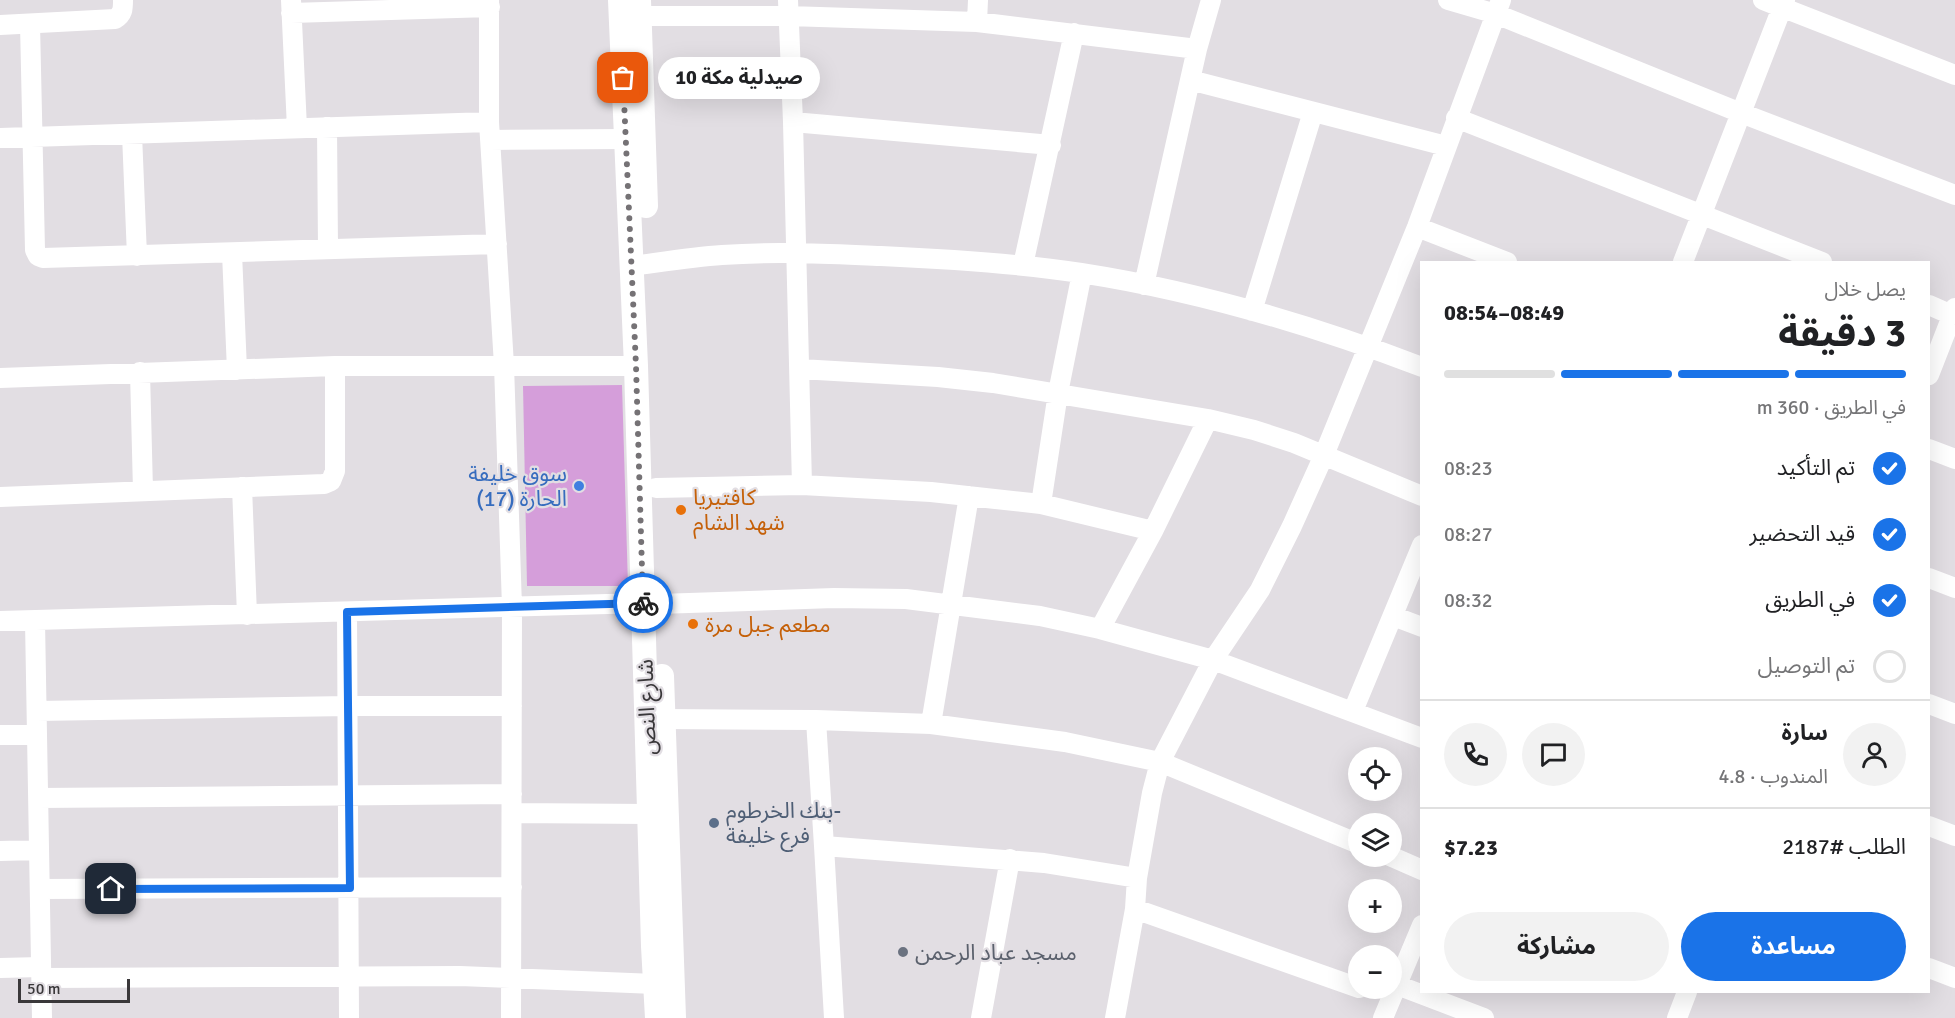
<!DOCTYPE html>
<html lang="ar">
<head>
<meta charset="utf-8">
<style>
	:root { --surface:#fff; --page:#f2f2f2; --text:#202124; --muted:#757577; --line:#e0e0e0; --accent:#1a73e8 }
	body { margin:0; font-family:Signika,"Noto Sans Arabic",sans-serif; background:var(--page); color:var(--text); direction:rtl; height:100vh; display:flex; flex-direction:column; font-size:22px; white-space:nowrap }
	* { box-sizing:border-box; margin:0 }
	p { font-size:20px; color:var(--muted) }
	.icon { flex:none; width:33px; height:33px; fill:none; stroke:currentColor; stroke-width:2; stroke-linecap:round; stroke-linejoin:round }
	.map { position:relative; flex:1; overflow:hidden; direction:ltr }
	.details { position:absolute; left:1420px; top:261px; width:510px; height:732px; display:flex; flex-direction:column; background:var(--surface); border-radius:0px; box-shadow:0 6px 24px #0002; direction:rtl }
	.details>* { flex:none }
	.controls { position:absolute; left:1348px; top:747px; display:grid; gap:12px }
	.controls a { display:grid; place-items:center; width:54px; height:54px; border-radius:50%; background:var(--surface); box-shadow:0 6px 24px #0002; font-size:30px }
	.scale { position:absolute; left:18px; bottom:15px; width:112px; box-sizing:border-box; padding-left:6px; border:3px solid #3a383a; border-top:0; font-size:16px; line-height:21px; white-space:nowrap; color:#3a383a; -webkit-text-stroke:4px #e2dee3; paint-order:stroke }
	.pin { position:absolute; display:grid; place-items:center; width:51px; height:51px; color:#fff; margin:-26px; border-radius:12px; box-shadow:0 3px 9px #0006 }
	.courier { position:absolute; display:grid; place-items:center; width:60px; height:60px; margin:-30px; border:4px solid #1a73e8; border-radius:50%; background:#fff; color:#222; box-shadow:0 2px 8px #0007 }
	.bubble { position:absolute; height:42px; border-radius:21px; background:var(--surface); box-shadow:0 6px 24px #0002; font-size:20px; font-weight:700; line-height:42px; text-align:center; direction:rtl }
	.summary em { font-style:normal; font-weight:700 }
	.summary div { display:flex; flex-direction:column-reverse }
	.summary { display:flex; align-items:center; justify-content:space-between; height:102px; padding:0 24px }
	h1 { font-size:39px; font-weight:700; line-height:45px }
	.bar { display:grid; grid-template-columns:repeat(4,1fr); gap:9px 6px; align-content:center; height:72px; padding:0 24px }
	.bar i { height:8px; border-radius:4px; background:var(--line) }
	.bar .on { background:var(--accent) }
	.bar p { grid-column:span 4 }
	.line { display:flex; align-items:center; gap:15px; padding:0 24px; border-top:2px solid var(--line) }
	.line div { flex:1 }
	.round { display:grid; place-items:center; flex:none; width:63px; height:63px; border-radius:32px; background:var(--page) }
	ol { padding:0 24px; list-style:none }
	li { display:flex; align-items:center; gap:18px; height:66px }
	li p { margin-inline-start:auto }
	li .icon { padding:6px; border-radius:50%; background:var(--accent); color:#fff; stroke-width:4 }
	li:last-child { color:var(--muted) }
	li i { width:33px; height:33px; border:3px solid var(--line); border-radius:50% }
	.action { display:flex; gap:12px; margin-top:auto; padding:12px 24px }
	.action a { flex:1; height:69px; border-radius:36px; background:var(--accent); color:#fff; font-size:24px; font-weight:700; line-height:69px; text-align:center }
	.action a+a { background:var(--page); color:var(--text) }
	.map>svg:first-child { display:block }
	.building { fill:#d59eda }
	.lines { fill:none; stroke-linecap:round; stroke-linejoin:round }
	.minor { stroke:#fff; stroke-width:20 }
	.major { stroke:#fff; stroke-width:24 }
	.done { stroke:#757275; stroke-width:6; stroke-dasharray:0 10.8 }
	.route { stroke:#1a73e8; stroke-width:8 }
	.shop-dot { fill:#3f7fe0; stroke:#e2dee3; stroke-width:2 }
	.food-dot { fill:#e8710a; stroke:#e2dee3; stroke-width:2 }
	.service-dot { fill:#5c6f8a; stroke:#e2dee3; stroke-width:2 }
	.worship-dot { fill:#6b7280; stroke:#e2dee3; stroke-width:2 }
	.labels { text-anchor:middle; stroke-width:4.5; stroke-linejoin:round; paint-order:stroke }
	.shop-label { font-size:22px; fill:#366cbe; stroke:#e2dee3; text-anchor:end }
	.food-label { font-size:22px; fill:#c56008; stroke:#e2dee3; text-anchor:start }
	.street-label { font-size:22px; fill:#3a383a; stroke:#e2dee3 }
	.service-label { font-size:22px; fill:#4e5e75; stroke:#e2dee3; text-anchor:start }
	.worship-label { font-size:22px; fill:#5b616d; stroke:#e2dee3; text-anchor:start }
</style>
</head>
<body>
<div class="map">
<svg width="1955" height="1018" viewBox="0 0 1955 1018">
	<rect width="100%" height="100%" fill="#e2dee3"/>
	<path class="building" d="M 622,385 L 628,586 L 527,586 L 523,386 Z"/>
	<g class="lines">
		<path class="minor" d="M 291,0 L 297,128
			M 489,0 L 489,122 L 504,365 L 512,607 L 511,1018
			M 788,0 L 793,122 L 802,485
			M 1448,0 L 1496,14 L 1741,113 L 1955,195
			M 1763,0 L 1955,75
			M 291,13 L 490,7
			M 640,16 L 788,16 L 977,22 L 1197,49
			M 977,22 L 978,0
			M 30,24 L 35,250 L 38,256 L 43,258 L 497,244
			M 0,25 L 115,19 C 123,14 123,9 123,0
			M 1190,80 L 1446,146
			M 1456,118 L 1822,262
			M 793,122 L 1051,145
			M 327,127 L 328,249
			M 132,134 L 137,256
			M 0,138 L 489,122
			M 490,140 L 626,139
			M 1417,227 L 1507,262
			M 232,253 L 237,370
			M 1683,262 L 1785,0
			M 1023,265 L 1074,33
			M 632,266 C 662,262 692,257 722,255 C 775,251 828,254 881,256 C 948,259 1015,263 1081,273 C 1197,291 1312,325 1422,367
			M 1144,285 L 1197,49 L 1211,0
			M 1929,305 L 1952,315
			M 1252,311 L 1313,112
			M 800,369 L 938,377 L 993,383 L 1208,419 L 1254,430 L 1294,443 L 1422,496
			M 140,372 L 143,491
			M 1929,375 L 1955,308
			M 0,378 L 335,366 L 636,366
			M 1929,449 L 1955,459
			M 242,487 L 247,615
			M 656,488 L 802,485 L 931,492 L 1041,504 L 1153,531
			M 0,497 L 324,484 L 331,481 L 335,471 L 335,366
			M 1041,504 L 1058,393 L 1082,273
			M 1929,578 L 1955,588
			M 659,604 L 834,598 L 906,599 L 1040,616 L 1100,629 L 1213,660 L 1422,738
			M 347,612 L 349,1018
			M 1393,616 L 1422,627
			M 0,621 L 644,603
			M 35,621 L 42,1018
			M 1100,629 L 1153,531 L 1208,419
			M 1929,704 L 1955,714
			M 37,711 L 348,706 L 512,706
			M 1353,711 L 1422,545
			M 663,719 L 816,720 L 931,724 L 1065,742 L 1160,762 L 1359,844
			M 816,720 L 824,846 L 1044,863 L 1137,878
			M 931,724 L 969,496
			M 0,735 L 37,735
			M 39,798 L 512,794
			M 512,813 L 649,814
			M 1929,826 L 1955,836
			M 824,846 L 834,1018
			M 0,851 L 39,850
			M 1390,856 L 1422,870
			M 40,889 L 512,887
			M 1135,909 L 1359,988
			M 0,968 L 41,967
			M 1929,968 L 1955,978
			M 42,978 L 460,976 L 655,984
			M 1397,985 L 1484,1018
			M 981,1018 L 1010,859
			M 1115,1018 L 1135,909 L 1137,878 L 1152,793 L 1160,762 L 1213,660 L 1260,590 L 1292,526 L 1324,455 L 1417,227 L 1501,0
			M 1383,1018 L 1422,925
			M 1677,1018 L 1687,992"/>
		<path class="major" d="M 620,0 L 636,366 L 653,946 L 657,1018
			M 639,0 L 646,206
			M 662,676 L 674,1018"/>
	</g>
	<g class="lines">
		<path class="done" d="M 623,78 L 636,366 L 643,603"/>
		<path class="route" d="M 111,889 L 350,888 L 347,612 L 643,603"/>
	</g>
	<circle class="shop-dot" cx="579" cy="486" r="6"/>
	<g class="food-dot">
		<circle cx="681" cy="510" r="6"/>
		<circle cx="693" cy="624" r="6"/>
	</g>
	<circle class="service-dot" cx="714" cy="823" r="6"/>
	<circle class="worship-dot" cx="903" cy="952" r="6"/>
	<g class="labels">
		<g class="shop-label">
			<text x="567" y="481">سوق خليفة<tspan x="567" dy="25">الحارة (17)</tspan></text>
		</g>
		<g class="food-label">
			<text x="693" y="505">كافتيريا<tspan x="693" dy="25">شهد الشام</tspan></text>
			<text x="705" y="632">مطعم جبل مرة</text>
		</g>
		<g class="street-label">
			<text transform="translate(646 707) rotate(-92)" y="8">شارع النص</text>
		</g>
		<g class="service-label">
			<text x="726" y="818">بنك الخرطوم-<tspan x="726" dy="25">فرع خليفة</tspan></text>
		</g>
		<g class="worship-label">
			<text x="915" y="960">مسجد عباد الرحمن</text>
		</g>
	</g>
</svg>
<div class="controls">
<a><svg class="icon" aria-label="locate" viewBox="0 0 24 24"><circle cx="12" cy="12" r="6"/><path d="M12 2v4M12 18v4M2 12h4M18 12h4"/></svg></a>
<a><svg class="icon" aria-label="layers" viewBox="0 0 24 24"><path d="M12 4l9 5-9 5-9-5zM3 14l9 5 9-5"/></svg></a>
<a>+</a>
<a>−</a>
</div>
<div class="scale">50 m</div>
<div class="pin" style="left:623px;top:78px;background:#ea580c"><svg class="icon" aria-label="bag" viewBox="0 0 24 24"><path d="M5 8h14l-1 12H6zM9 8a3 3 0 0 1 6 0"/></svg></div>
<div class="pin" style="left:111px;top:889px;background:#1f2937"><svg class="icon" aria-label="home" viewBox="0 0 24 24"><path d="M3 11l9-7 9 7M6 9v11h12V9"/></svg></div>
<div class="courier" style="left:643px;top:603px"><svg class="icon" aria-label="bike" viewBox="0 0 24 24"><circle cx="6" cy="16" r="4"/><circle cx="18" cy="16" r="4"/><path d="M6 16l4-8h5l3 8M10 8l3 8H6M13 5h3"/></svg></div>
<div class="bubble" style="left:658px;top:57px;width:162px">صيدلية مكة 10</div>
<section class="details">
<div class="summary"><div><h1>3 دقيقة</h1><p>يصل خلال</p></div><em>08:49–08:54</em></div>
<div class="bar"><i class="on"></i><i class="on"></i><i class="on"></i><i></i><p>في الطريق · 360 m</p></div>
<ol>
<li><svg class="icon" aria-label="check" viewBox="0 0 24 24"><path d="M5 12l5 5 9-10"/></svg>تم التأكيد<p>08:23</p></li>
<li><svg class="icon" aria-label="check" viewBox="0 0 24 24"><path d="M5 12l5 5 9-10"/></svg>قيد التحضير<p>08:27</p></li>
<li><svg class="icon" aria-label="check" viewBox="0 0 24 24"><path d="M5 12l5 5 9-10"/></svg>في الطريق<p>08:32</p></li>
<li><i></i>تم التوصيل</li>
</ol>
<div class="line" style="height:108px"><a class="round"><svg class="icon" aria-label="person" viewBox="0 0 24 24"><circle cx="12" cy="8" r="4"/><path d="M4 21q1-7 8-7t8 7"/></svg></a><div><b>سارة</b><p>المندوب · 4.8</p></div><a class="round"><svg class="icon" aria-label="chat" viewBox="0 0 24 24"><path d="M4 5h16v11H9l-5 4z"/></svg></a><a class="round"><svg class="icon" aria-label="phone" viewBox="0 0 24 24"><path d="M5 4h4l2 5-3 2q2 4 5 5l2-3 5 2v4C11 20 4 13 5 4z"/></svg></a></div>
<div class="line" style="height:78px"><div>الطلب #2187</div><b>$7.23</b></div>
<div class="action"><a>مساعدة</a><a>مشاركة</a></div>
</section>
</div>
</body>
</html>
